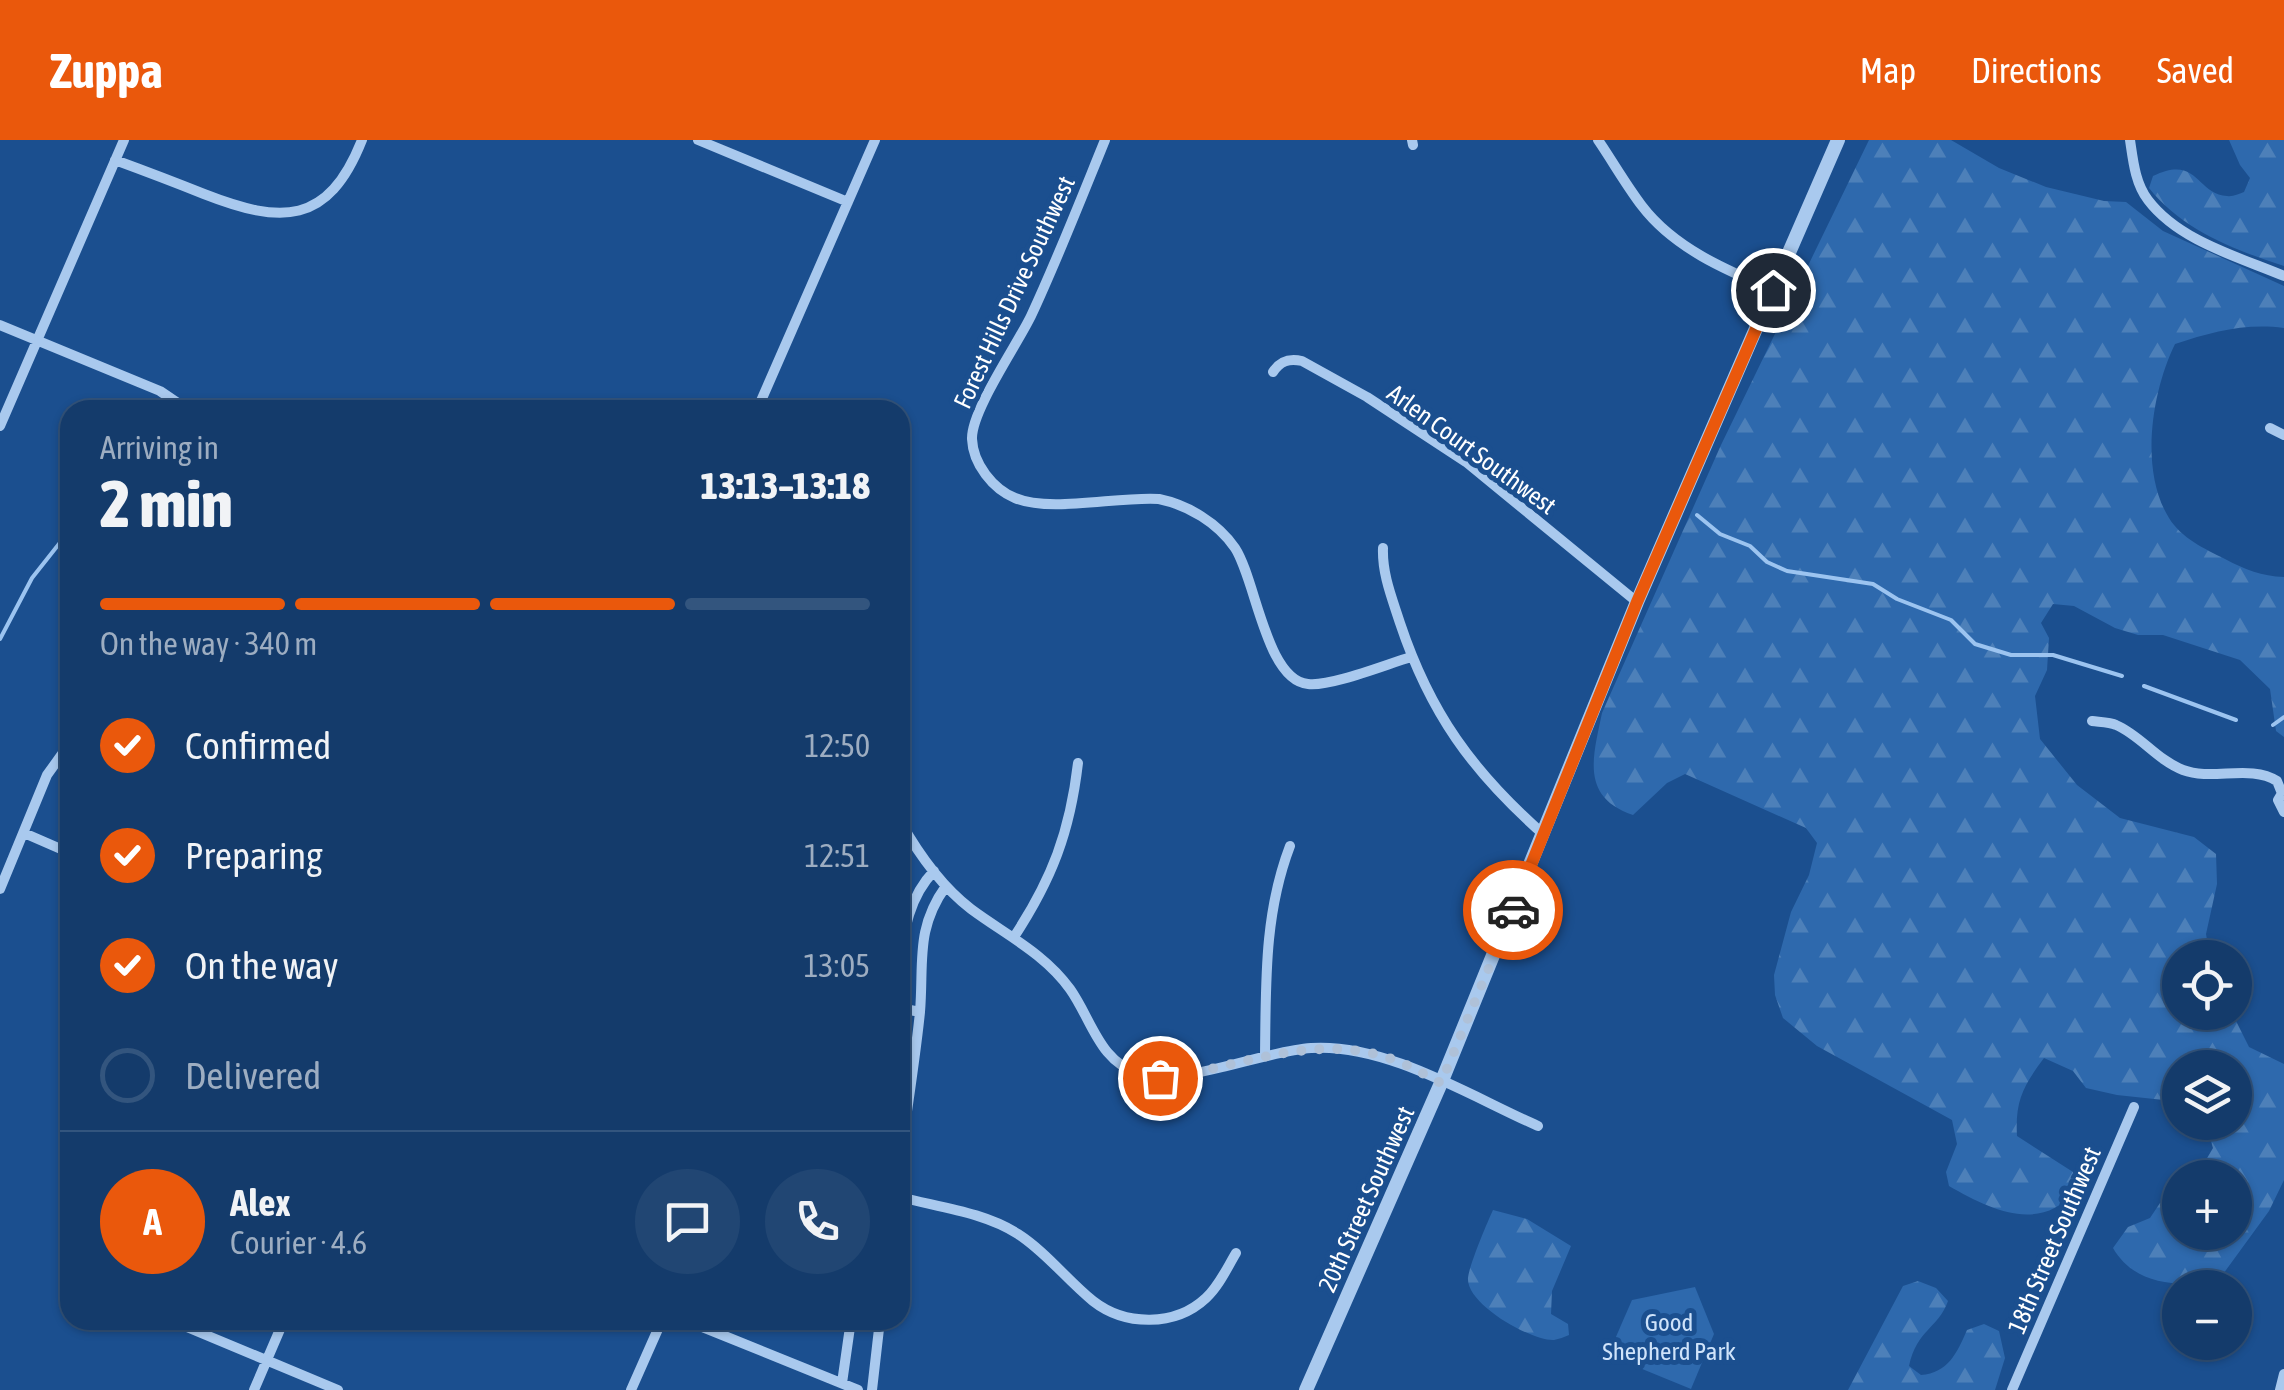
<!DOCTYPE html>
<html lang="en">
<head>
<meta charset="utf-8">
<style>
	:root { --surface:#143b6b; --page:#214673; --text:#f1f3f6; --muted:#9dadc1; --line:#33557e; --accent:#ea580c }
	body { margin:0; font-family:"Asap Condensed",sans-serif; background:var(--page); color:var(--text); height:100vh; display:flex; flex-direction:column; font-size:38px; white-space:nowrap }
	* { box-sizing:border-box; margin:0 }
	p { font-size:32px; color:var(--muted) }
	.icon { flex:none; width:55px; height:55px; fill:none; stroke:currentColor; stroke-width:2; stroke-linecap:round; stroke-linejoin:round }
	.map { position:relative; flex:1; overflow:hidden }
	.drawer { position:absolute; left:60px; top:260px; width:850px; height:930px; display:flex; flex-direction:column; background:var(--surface); border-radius:30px; box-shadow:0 2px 8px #0004,0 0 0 2px var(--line) }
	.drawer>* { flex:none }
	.controls { position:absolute; left:2162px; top:800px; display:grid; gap:20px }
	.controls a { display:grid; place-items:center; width:90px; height:90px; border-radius:50%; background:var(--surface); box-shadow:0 2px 8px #0004,0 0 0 2px var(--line); font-size:50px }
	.pin { position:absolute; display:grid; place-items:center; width:85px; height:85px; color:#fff; margin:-42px; border:5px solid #fff; border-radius:50%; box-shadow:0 2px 10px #0007 }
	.courier { position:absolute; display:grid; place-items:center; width:100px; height:100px; margin:-50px; border:8px solid #ea580c; border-radius:50%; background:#fff; color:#222; box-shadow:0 2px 12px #0007 }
	.summary em { font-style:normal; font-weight:800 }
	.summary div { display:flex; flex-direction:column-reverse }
	.summary { display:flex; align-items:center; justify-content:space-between; height:170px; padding:0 40px }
	h1 { font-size:65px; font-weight:800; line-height:75px }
	.bar { display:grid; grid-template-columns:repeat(4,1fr); gap:15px 10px; align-content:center; height:120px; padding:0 40px }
	.bar i { height:12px; border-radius:8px; background:var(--line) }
	.bar .on { background:var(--accent) }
	.bar p { grid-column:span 4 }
	.line { display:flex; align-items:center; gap:25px; padding:0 40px; border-top:2px solid var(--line) }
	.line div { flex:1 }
	.round { display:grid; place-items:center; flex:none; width:105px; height:105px; border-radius:52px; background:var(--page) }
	ol { padding:0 40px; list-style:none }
	li { display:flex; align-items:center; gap:30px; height:110px }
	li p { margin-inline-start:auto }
	li .icon { padding:10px; border-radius:50%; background:var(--accent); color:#fff; stroke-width:4 }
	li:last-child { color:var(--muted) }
	li i { width:55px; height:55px; border:5px solid var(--line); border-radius:50% }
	header { display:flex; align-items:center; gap:60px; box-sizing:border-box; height:140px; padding:0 50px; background:var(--accent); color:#fff }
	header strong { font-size:48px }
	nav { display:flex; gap:55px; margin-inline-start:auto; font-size:35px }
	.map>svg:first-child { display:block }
	.forest { fill:url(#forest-firs) }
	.green { fill:#2e69ad }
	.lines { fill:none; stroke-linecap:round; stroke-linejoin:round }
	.stream { stroke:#9cc4f0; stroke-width:4 }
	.minor { stroke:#a9c9ee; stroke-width:10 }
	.tertiary { stroke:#a9c9ee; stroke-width:14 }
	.done { stroke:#afc1d8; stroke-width:10; stroke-dasharray:0 18 }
	.route { stroke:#ea580c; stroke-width:12 }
	.labels { text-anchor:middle; stroke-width:10; stroke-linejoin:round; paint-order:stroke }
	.street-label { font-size:25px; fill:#fff; stroke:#1b4f8f }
	.park-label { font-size:25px; fill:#cfe3fa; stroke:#1b4f8f }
</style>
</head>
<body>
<header>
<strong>Zuppa</strong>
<nav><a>Map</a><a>Directions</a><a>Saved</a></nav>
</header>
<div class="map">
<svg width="2284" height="1250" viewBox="0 0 2284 1250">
	<defs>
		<pattern id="forest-firs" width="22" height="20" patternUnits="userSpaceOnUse" patternTransform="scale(2.5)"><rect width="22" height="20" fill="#2e69ad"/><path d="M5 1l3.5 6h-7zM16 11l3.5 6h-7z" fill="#4d80b9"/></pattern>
	</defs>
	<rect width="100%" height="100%" fill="#1b4f8f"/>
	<path class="forest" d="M 1869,0 L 1951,0 L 1999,28 L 2046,47 L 2104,61 L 2126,62 L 2163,91 L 2284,146 L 2284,188 C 2245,183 2212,192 2175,204 C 2152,251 2139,330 2169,378 C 2181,398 2205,409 2225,419 C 2246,430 2261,436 2284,437 L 2284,597 L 2276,591 L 2270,549 L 2240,520 L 2163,495 L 2138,495 L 2115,488 L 2074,466 L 2053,464 L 2041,483 L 2049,498 L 2047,530 L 2035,556 L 2040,599 L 2077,645 L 2120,678 L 2194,697 L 2216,714 L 2217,744 L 2206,794 L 2210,817 L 2180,818 L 2180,872 L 2232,873 L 2249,907 L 2284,924 L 2284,1040 L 2269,1071 L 2218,1141 C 2179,1147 2135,1146 2113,1108 L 2128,1087 L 2150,1078 L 2160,1063 L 2180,1054 L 2180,1092 L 2235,1092 L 2235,1038 L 2196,1037 L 2213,1008 L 2205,983 L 2235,982 L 2235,928 L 2180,928 L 2180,965 L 2173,961 L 2117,955 L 2086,948 L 2073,931 L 2044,918 C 2023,946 2015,961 2017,996 L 2073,1032 L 2076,1050 C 2040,1094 1991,1070 1949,1046 L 1946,1032 L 1957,1004 L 1952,980 L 1817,906 L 1783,878 L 1775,855 L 1774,835 L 1791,772 L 1809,735 L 1817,703 L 1806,688 L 1685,634 L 1667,643 L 1633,675 C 1580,657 1593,617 1602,573 L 1721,305 Z
		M 2229,0 L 2284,0 L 2284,126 C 2235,110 2182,90 2149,48 L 2153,36 C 2198,14 2196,54 2227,56 C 2233,57 2238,54 2244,52 L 2250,38 L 2240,25 Z
		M 1493,1070 L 1527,1079 L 1571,1106 L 1552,1151 L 1551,1174 L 1568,1184 L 1569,1195 C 1564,1197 1559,1199 1554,1200 C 1531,1201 1466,1164 1468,1138 C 1469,1126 1487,1083 1493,1070 Z
		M 1918,1141 L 1936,1148 L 1948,1161 C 1938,1189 1917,1189 1909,1226 L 1921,1235 C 1948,1233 1957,1213 1967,1190 L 1984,1184 L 1999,1191 L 2005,1218 L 1995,1250 L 1848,1250 L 1903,1146 Z"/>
	<path class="green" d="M 1695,1147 L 1714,1194 L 1691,1249 L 1608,1215 L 1632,1160 Z"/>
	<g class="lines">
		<path class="stream" d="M 1697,375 L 1720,394 L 1750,406 L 1767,422 L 1787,431 L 1873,444 L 1897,459 L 1951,480 L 1975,504 L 2011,515 L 2053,515 L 2122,536
			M 0,499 L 32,438 L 70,390
			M 2144,546 L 2236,580
			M 2273,585 L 2284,577"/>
		<path class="minor" d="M 698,0 L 848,62
			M 1105,0 C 1081,59 1058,118 1031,176 C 1017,205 971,271 972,299 C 973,324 993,349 1015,358 C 1050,373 1119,356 1159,359 C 1188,365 1218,383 1235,408 C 1256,440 1266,540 1308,544 C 1330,547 1387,524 1411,517
			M 1412,0 L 1413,5
			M 1598,0 C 1613,22 1626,45 1642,66 C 1674,108 1726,130 1773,150
			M 2130,0 C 2133,20 2135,43 2148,60 C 2179,101 2239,117 2284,136
			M 115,20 C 145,31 174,42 204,54 C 281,84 328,86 362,0
			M 0,185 L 160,251 L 188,270
			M 1273,232 C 1280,221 1289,218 1302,221 L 1367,257 L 1466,322 L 1637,462
			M 757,270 L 875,0
			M 0,286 L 124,0
			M 2270,288 L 2284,295
			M 1383,408 C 1382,434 1392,458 1400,483 C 1430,573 1472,631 1543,694
			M 2092,581 C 2099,582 2110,582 2116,585 C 2140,595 2157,620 2183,630 C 2212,641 2251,624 2277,641 L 2281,651
			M 2284,650 L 2278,660 L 2284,672
			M 900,681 C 918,713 941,746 971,769 C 1006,795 1044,813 1070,849 C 1092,880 1099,922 1140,934 C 1182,947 1263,911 1311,908 C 1386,903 1470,956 1538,986
			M 24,693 L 70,713
			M 0,749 L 47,635 L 70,603
			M 1014,797 C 1052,739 1070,692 1078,623
			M 900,825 C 904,790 909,757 934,731
			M 900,868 L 920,872
			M 1265,915 C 1266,843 1264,774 1290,706
			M 900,1019 C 907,970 915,921 920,872 C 924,823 915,789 946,746
			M 900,1057 C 938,1067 984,1072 1018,1094 C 1046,1112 1067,1140 1093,1161 C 1125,1186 1175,1187 1206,1158 C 1219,1146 1227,1128 1236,1113
			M 70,1125 L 65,1137 L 70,1139
			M 170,1180 L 338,1250
			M 685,1180 L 858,1250
			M 842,1243 L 851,1180
			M 254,1250 L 284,1180
			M 631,1250 L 662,1180
			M 872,1250 L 880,1180
			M 2012,1250 L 2134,967
			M 2280,1250 L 2284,1234"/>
		<path class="tertiary" d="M 1306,1250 L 1441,943 L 1637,462 L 1838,0"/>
	</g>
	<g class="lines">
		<path class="done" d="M 1160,938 C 1238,929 1312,891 1392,919 C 1409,925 1425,935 1441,943 L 1513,770"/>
		<path class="route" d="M 1513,770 L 1637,462 L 1773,150"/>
	</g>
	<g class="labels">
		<g class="street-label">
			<text transform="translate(1014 152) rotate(-65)" y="9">Forest Hills Drive Southwest</text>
			<text transform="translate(1472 309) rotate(36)" y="9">Arlen Court Southwest</text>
			<text transform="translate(1366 1059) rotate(-66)" y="9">20th Street Southwest</text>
			<text transform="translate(2054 1100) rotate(-67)" y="9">18th Street Southwest</text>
		</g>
		<g class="park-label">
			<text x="1669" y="1191">Good<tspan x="1669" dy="29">Shepherd Park</tspan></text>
		</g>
	</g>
</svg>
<div class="controls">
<a><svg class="icon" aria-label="locate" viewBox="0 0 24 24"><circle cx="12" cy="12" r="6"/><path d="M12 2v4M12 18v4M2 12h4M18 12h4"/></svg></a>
<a><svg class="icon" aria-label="layers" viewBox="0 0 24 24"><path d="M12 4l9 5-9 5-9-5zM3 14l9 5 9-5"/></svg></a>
<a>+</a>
<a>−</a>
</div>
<div class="pin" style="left:1160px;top:938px;background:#ea580c"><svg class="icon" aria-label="bag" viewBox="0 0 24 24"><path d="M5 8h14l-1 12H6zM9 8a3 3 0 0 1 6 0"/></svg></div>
<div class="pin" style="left:1773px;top:150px;background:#1f2937"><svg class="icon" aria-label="home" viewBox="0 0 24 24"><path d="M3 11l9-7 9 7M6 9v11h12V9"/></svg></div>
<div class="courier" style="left:1513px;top:770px"><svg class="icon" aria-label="car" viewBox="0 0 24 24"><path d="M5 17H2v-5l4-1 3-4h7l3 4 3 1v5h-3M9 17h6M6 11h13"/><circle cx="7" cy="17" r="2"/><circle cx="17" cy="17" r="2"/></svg></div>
<section class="drawer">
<div class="summary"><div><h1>2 min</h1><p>Arriving in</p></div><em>13:13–13:18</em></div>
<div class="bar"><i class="on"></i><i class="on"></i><i class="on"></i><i></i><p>On the way · 340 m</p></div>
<ol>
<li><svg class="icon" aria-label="check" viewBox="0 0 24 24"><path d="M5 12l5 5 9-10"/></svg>Confirmed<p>12:50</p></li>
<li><svg class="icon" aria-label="check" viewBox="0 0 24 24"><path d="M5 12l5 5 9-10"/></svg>Preparing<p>12:51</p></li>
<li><svg class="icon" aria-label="check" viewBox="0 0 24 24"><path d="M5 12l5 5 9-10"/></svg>On the way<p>13:05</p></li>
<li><i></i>Delivered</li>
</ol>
<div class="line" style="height:180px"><b class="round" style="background:var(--accent);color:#fff">A</b><div><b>Alex</b><p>Courier · 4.6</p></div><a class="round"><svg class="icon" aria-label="chat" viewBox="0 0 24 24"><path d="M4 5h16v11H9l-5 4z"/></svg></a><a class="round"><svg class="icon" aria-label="phone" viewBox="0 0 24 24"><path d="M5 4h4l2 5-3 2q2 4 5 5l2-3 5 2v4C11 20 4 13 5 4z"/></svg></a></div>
</section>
</div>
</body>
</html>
